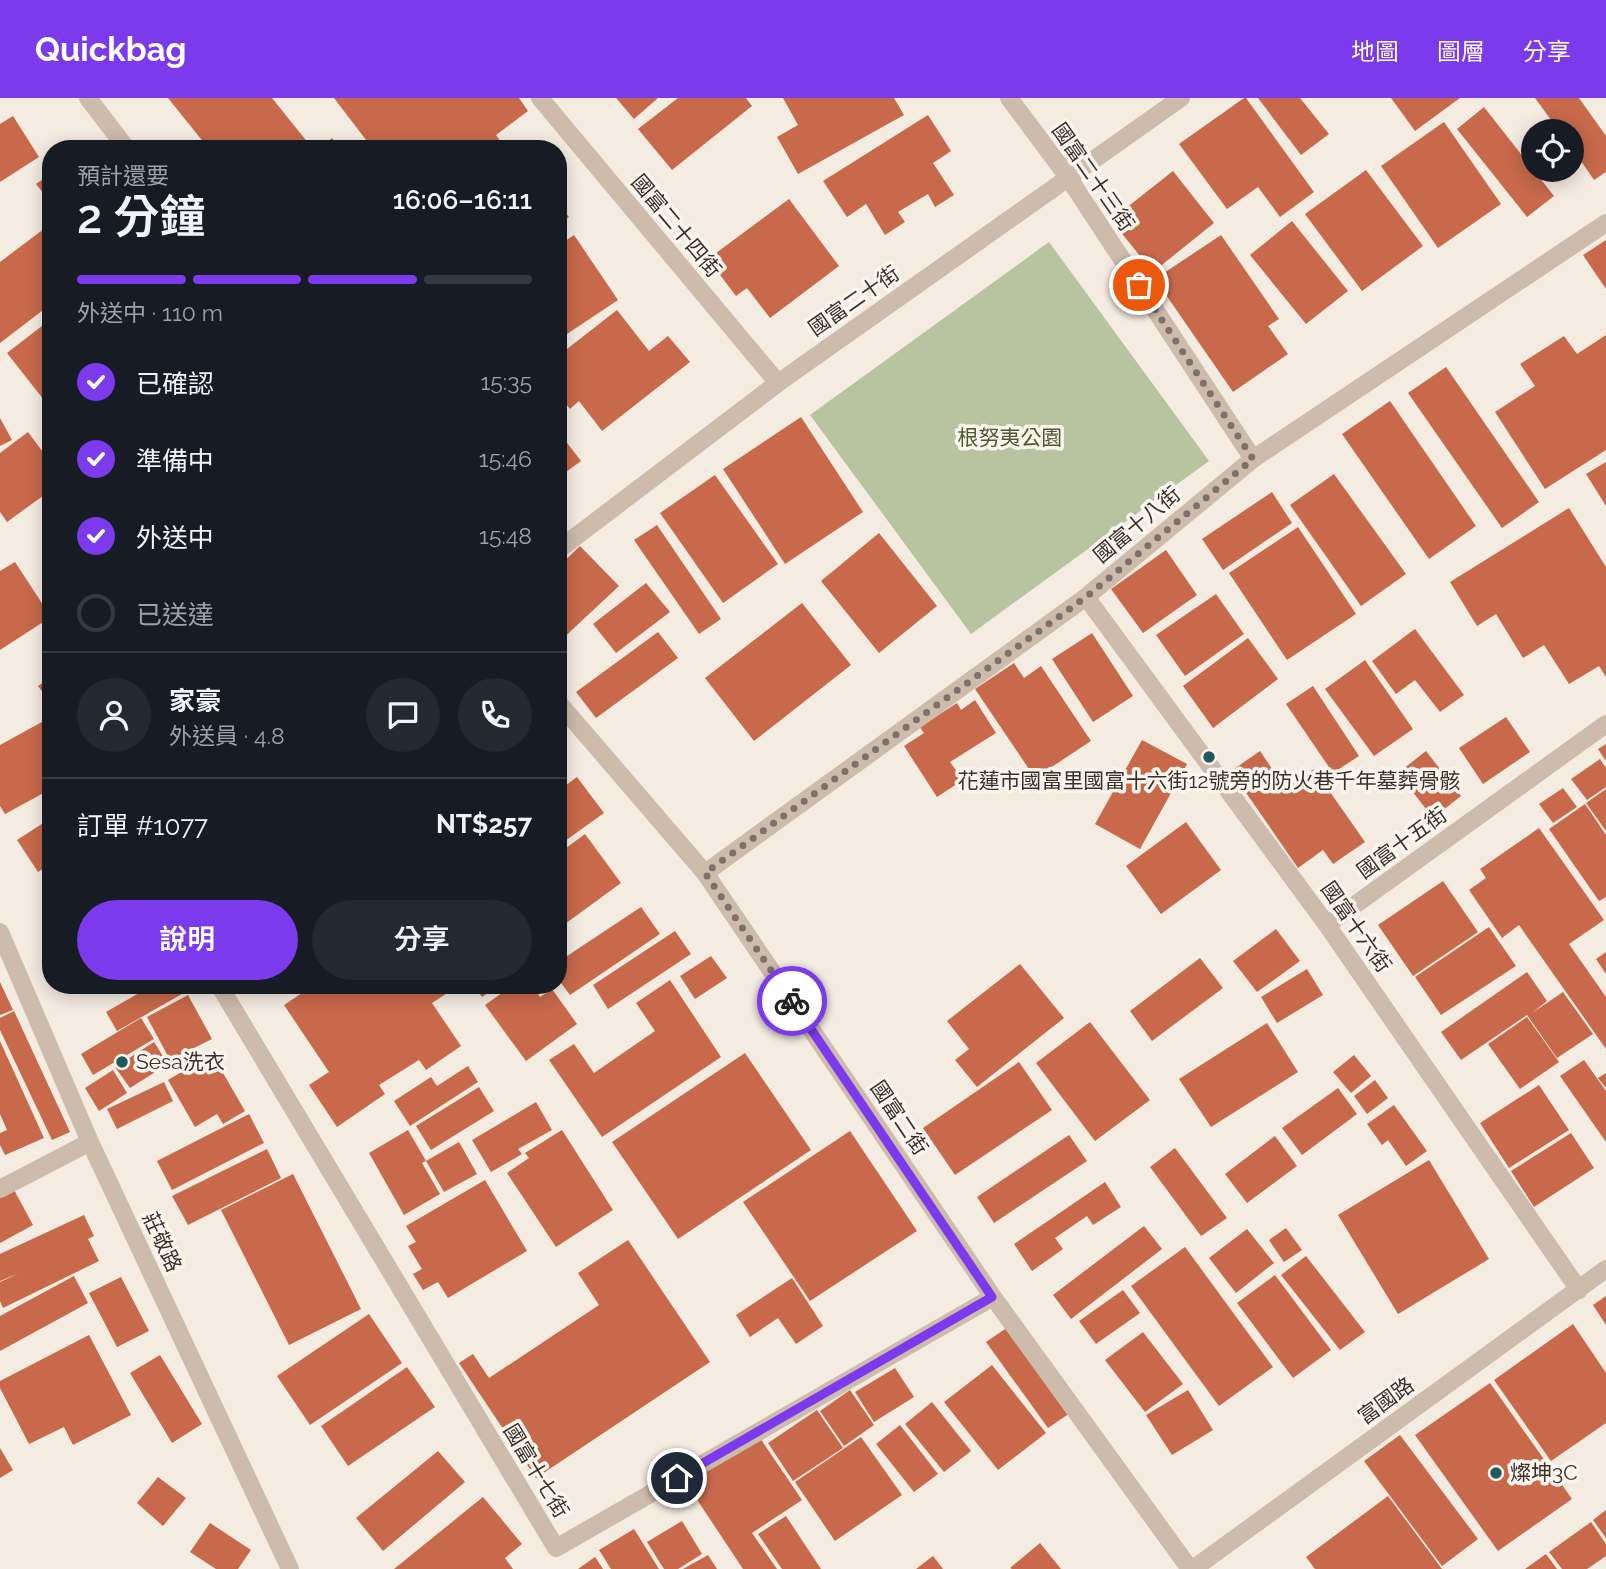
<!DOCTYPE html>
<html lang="zh-TW">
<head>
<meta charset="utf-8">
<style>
	:root { --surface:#171b24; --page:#242831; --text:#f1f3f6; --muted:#9ea1a6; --line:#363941; --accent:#7c3aed }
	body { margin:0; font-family:Raleway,"Noto Sans TC",sans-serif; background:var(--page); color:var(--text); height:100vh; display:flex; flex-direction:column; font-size:26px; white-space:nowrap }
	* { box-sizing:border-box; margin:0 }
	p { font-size:23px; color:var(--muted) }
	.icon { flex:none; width:38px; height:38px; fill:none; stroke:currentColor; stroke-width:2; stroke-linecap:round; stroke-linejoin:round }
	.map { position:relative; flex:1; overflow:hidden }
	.sheet { position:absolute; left:42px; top:42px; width:525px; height:854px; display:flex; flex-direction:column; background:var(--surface); border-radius:28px; box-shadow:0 4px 18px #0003 }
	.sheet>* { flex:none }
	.tools { position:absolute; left:1521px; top:21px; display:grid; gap:14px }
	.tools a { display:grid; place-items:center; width:63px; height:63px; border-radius:50%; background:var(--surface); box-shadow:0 4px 18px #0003; font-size:35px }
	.pin { position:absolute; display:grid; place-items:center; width:60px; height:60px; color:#fff; margin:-30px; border:4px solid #fff; border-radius:50%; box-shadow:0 2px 7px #0007 }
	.courier { position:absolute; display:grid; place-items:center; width:70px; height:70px; margin:-35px; border:5px solid #7c3aed; border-radius:50%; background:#fff; color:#222; box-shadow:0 2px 9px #0007 }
	.overview em { font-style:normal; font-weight:600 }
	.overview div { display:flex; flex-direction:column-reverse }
	.overview { display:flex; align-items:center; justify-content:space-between; height:119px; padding:0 35px }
	h1 { font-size:46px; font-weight:600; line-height:52px }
	.bar { display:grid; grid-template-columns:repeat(4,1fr); gap:10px 7px; align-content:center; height:84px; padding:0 35px }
	.bar i { height:9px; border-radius:5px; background:var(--line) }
	.bar .active { background:var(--accent) }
	.bar p { grid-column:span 4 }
	.line { display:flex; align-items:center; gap:18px; padding:0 35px; border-top:2px solid var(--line) }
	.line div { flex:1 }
	.round { display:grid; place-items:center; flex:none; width:74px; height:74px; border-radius:37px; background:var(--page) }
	ol { padding:0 35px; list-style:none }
	li { display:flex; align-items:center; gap:21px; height:77px }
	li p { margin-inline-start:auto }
	li .icon { padding:7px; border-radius:50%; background:var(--accent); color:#fff; stroke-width:4 }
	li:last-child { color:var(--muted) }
	li i { width:38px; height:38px; border:4px solid var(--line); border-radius:50% }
	.button { display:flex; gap:14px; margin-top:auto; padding:14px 35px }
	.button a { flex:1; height:80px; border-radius:42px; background:var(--accent); color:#fff; font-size:28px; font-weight:600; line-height:80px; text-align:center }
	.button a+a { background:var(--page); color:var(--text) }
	header { display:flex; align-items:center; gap:42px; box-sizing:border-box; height:98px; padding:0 35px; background:var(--accent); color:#fff }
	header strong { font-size:33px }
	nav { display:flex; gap:38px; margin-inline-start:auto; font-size:24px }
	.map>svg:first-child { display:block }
	.green { fill:#b8c4a0 }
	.building { fill:#c8694b }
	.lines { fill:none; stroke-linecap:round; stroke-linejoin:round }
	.minor { stroke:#cdbbac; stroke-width:18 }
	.done { stroke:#7c716b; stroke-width:7; stroke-dasharray:0 12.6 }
	.route { stroke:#7c3aed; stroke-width:9 }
	.poi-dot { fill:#1f5a5e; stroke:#fbf5ee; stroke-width:2.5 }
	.labels { text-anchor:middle; stroke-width:7; stroke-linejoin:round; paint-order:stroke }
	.street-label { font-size:21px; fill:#3b302b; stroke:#fbf5ee }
	.park-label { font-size:21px; fill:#4a5a2e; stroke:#fbf5ee }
	.poi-label { font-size:21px; fill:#3b302b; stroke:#fbf5ee; text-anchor:start }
</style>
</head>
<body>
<header>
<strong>Quickbag</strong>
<nav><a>地圖</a><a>圖層</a><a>分享</a></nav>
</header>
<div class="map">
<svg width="1606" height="1471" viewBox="0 0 1606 1471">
	<rect width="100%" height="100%" fill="#f4ebe1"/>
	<path class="green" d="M 1049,144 L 1209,363 L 971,536 L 810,317 Z"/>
	<path class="building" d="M 168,0 L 272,0 L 313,51 L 209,51 Z
		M 334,0 L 519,0 L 528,13 L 496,37 L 504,48 L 500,51 L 373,51 Z
		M 616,0 L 658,0 L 634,21 Z
		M 678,0 L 746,0 L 752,8 L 672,72 L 638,31 Z
		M 783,0 L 894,0 L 904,17 L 798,76 L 777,39 L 798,27 Z
		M 1244,0 L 1246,0 L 1314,94 L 1280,119 L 1258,89 L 1227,111 L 1179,46 Z
		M 1258,0 L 1300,0 L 1329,36 L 1301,57 Z
		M 1391,0 L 1460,0 L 1415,33 Z
		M 1535,0 L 1579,0 L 1606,38 L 1606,74 L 1594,82 L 1572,50 L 1572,33 L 1559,33 Z
		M 1484,9 L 1554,98 L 1527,119 L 1457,31 Z
		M 928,17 L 951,53 L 933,65 L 954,97 L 935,109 L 928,96 L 898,114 L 905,124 L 885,137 L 866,106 L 847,119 L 823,83 Z
		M 13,18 L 39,59 L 0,84 L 0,26 Z
		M 1444,24 L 1501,106 L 1438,150 L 1381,68 Z
		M 332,40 L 341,51 L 319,51 Z
		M 1366,72 L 1423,148 L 1362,193 L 1305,116 Z
		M 1173,73 L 1214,125 L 1153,174 L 1111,122 Z
		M 51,75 L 51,105 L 36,86 Z
		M 789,101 L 839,168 L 770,220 L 747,190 L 736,198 L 708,161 Z
		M 558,106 L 569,119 L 558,127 Z
		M 1292,123 L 1348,193 L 1306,226 L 1250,157 Z
		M 49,127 L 51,206 L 0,245 L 0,164 Z
		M 574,137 L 618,202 L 558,242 L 558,148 Z
		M 1221,137 L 1279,221 L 1268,228 L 1288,256 L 1233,294 L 1155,181 Z
		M 1606,142 L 1606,191 L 1583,157 Z
		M 617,212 L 649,253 L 668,238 L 690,264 L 602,333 L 579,303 L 570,311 L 558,296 L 558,258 Z
		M 51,221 L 51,311 L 7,255 Z
		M 1606,237 L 1606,352 L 1545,391 L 1495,314 L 1535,288 L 1520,266 L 1564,238 L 1577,256 Z
		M 1446,269 L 1539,404 L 1502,430 L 1408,295 Z
		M 1390,303 L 1476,428 L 1429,461 L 1342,336 Z
		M 801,319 L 863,414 L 785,466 L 723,371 Z
		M 0,320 L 12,342 L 0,348 Z
		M 558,333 L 581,363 L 558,380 Z
		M 28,334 L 51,365 L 51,392 L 7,424 L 0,414 L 0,355 Z
		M 1606,364 L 1606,408 L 1586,376 Z
		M 1334,376 L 1406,476 L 1361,508 L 1290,407 Z
		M 715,377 L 778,466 L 723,505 L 660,415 Z
		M 1272,394 L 1292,425 L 1223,472 L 1202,441 Z
		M 1569,410 L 1606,469 L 1606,579 L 1599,568 L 1569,586 L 1544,547 L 1523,560 L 1496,516 L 1477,528 L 1450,484 Z
		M 657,427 L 721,521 L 699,536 L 634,442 Z
		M 1298,429 L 1356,516 L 1287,562 L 1229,475 Z
		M 879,435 L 937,508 L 879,555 L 821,483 Z
		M 580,448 L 619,488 L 558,545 L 558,469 Z
		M 1166,452 L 1197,497 L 1143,535 L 1111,491 Z
		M 15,464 L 51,519 L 0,552 L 0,473 Z
		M 646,485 L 670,514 L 616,555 L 593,526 Z
		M 1216,496 L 1244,536 L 1185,578 L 1156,537 Z
		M 802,505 L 851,567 L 754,643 L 705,580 Z
		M 1415,531 L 1464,597 L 1440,614 L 1415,582 L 1396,596 L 1372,563 Z
		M 658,534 L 678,560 L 596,620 L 576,594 Z
		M 1092,535 L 1133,598 L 1093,624 L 1052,561 Z
		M 1248,540 L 1278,581 L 1213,630 L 1183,588 Z
		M 1365,562 L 1413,631 L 1374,658 L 1325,591 Z
		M 1014,565 L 1024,580 L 1041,568 L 1091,643 L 1035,680 L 975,591 Z
		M 51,579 L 51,605 L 38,588 Z
		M 1313,588 L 1359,658 L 1333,675 L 1286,606 Z
		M 975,602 L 996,635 L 950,664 L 963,682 L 937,699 L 904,648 L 924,635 L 920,629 L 957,605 L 961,612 Z
		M 51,619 L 51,691 L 5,716 L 0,708 L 0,647 Z
		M 1506,619 L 1530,654 L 1483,686 L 1459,650 Z
		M 1142,642 L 1187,666 L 1140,751 L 1095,726 Z
		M 1606,646 L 1606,663 L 1598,651 Z
		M 1260,653 L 1285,690 L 1314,671 L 1365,744 L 1333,766 L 1323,752 L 1298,770 L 1231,673 Z
		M 1426,653 L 1461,698 L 1433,720 L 1398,675 Z
		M 1600,661 L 1606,670 L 1606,689 L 1587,702 L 1571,681 Z
		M 577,679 L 604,715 L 558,748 L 558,693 Z
		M 1563,690 L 1577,709 L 1553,725 L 1539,706 Z
		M 1606,691 L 1606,733 L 1586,705 Z
		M 1585,706 L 1606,737 L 1606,799 L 1599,803 L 1549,731 Z
		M 51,720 L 51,766 L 38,774 L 17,742 Z
		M 1186,724 L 1221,772 L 1161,816 L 1126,768 Z
		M 1539,730 L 1604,822 L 1569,846 L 1606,899 L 1606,951 L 1519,827 L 1502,840 L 1469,792 L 1486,780 L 1480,771 Z
		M 585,736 L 621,785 L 558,831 L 558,756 Z
		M 1443,783 L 1478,834 L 1413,878 L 1378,827 Z
		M 51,791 L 51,812 L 42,796 Z
		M 641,809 L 660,836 L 570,897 L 558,881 L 558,864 Z
		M 1489,829 L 1516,868 L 1441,917 L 1415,879 Z
		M 1276,831 L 1300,863 L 1257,894 L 1233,863 Z
		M 675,833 L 691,856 L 608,911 L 593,887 Z
		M 1606,854 L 1606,876 L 1596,861 Z
		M 711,858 L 727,880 L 695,901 L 680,878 Z
		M 1200,860 L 1223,890 L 1152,943 L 1130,913 Z
		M 1020,866 L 1064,920 L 977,989 L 955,962 L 969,951 L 947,923 Z
		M 1307,871 L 1323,897 L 1277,925 L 1261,899 Z
		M 1527,874 L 1547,903 L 1532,915 L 1563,894 L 1593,936 L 1557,960 L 1527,917 L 1461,962 L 1441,934 Z
		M 670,882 L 721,959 L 602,1039 L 549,962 L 574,946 L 594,975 L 655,933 L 636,905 Z
		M 0,884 L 13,912 L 0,917 Z
		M 153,887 L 187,887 L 189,892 L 117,933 L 106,914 Z
		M 314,887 L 445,887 L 449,894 L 432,905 L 461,948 L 426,972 L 419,962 L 379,987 L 385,996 L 337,1029 L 309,987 L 329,974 L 284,907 Z
		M 473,887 L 499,887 L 482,899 Z
		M 513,887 L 532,887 L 540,899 L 552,891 L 577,926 L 526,963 L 485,907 Z
		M 188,897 L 212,941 L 170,962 L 147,919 Z
		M 14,913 L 70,1034 L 52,1042 L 0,932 L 0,920 Z
		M 1527,919 L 1559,964 L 1520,991 L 1488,946 Z
		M 141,920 L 154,941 L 93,977 L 81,956 Z
		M 1090,924 L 1150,1002 L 1095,1043 L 1036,965 Z
		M 1267,925 L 1298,974 L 1211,1029 L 1179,981 Z
		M 0,943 L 44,1040 L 5,1057 L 0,1047 L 0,1035 L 7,1032 L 0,1016 Z
		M 154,944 L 168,966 L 130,990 L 115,969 Z
		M 745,955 L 811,1052 L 678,1141 L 612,1044 Z
		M 212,956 L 245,1013 L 223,1026 L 217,1016 L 195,1029 L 168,982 Z
		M 1354,957 L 1371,978 L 1351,995 L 1333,974 Z
		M 1584,962 L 1606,993 L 1606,1044 L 1560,978 Z
		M 1019,964 L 1052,1012 L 955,1077 L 923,1030 Z
		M 468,968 L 478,984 L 410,1028 L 394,1003 L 431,979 L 437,988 Z
		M 113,972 L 127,995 L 99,1013 L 85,990 Z
		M 1606,975 L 1606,990 L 1598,980 Z
		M 1375,982 L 1388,1000 L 1367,1016 L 1354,998 Z
		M 164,984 L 173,1003 L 117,1031 L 107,1011 Z
		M 1539,987 L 1569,1032 L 1509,1070 L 1480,1025 Z
		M 479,989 L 494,1013 L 431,1052 L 416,1028 Z
		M 1338,990 L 1357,1016 L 1302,1057 L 1282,1030 Z
		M 536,1004 L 552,1032 L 518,1051 L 522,1056 L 491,1074 L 472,1042 Z
		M 1394,1007 L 1427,1053 L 1406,1068 L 1388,1042 L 1382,1047 L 1367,1026 Z
		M 249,1016 L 264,1045 L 172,1092 L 157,1063 Z
		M 408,1032 L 426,1063 L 422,1065 L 440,1096 L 404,1117 L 369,1055 Z
		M 562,1032 L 613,1112 L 556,1149 L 507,1075 L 529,1060 L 525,1055 Z
		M 850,1033 L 917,1133 L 810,1203 L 743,1104 Z
		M 1571,1035 L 1594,1070 L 1534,1109 L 1511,1073 Z
		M 1069,1037 L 1087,1063 L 994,1125 L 977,1099 Z
		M 1275,1038 L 1297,1068 L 1247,1105 L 1225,1076 Z
		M 459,1044 L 477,1076 L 444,1094 L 426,1063 Z
		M 1175,1050 L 1227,1120 L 1201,1138 L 1150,1069 Z
		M 267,1051 L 281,1080 L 188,1127 L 172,1098 Z
		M 1429,1062 L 1489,1161 L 1398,1216 L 1338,1117 Z
		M 293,1076 L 361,1211 L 289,1247 L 221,1112 Z
		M 485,1082 L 527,1153 L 448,1200 L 438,1184 L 423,1192 L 413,1176 L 422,1171 L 408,1148 L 416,1144 L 406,1128 Z
		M 1105,1084 L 1121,1109 L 1093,1127 L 1087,1118 L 1055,1140 L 1063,1151 L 1032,1173 L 1014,1146 Z
		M 13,1090 L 33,1127 L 0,1145 L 0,1097 Z
		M 84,1117 L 94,1138 L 88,1141 L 99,1163 L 3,1210 L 0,1203 L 0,1184 L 19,1175 L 0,1183 L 0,1156 Z
		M 1144,1128 L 1162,1151 L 1071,1221 L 1053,1197 Z
		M 1286,1130 L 1302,1152 L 1284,1164 L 1269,1142 Z
		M 1247,1131 L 1274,1165 L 1236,1195 L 1209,1160 Z
		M 628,1142 L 710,1264 L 536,1380 L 459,1265 L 473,1256 L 489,1280 L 599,1207 L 578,1175 Z
		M 1185,1149 L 1273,1269 L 1219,1308 L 1131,1188 Z
		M 1306,1158 L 1365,1234 L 1340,1252 L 1281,1177 Z
		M 1275,1177 L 1331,1252 L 1293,1280 L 1237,1205 Z
		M 74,1178 L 88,1205 L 0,1253 L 0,1218 Z
		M 121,1179 L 149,1233 L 117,1249 L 89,1195 Z
		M 792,1180 L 823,1228 L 796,1246 L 778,1220 L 750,1239 L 736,1217 Z
		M 1123,1192 L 1140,1215 L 1096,1246 L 1079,1223 Z
		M 1606,1198 L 1606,1227 L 1593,1207 Z
		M 369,1216 L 402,1265 L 310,1327 L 277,1278 Z
		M 1573,1226 L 1606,1275 L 1606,1325 L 1551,1363 L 1494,1282 Z
		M 1008,1229 L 1070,1315 L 1048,1330 L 986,1244 Z
		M 1143,1234 L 1183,1286 L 1145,1314 L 1105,1262 Z
		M 89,1237 L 131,1317 L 73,1347 L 64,1329 L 29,1346 L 0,1290 L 0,1283 Z
		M 160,1257 L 202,1326 L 172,1345 L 130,1275 Z
		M 992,1267 L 1046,1335 L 998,1372 L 944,1304 Z
		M 407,1269 L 435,1309 L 348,1368 L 321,1328 Z
		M 895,1270 L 914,1299 L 874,1324 L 855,1294 Z
		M 1490,1285 L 1572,1401 L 1498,1453 L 1415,1337 Z
		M 850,1292 L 874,1327 L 844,1348 L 820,1313 Z
		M 1188,1292 L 1213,1332 L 1172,1357 L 1146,1317 Z
		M 932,1304 L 971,1353 L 944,1374 L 905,1326 Z
		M 817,1312 L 843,1350 L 793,1383 L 768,1345 Z
		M 900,1327 L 938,1376 L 914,1394 L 876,1346 Z
		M 758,1337 L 802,1402 L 752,1435 L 777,1471 L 743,1471 L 686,1385 Z
		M 1400,1337 L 1478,1441 L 1442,1468 L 1364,1363 Z
		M 861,1339 L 902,1397 L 835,1443 L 795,1384 Z
		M 0,1350 L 13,1372 L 0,1380 Z
		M 438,1353 L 465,1384 L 383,1453 L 356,1420 Z
		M 158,1379 L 186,1400 L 163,1428 L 137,1405 Z
		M 1388,1398 L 1442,1471 L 1315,1471 L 1306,1459 Z
		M 483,1399 L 522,1446 L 505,1460 L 513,1471 L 394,1471 Z
		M 1606,1412 L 1606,1440 L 1593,1422 Z
		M 786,1418 L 821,1471 L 782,1471 L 758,1436 Z
		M 682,1423 L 702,1456 L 678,1471 L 664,1471 L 647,1444 Z
		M 1591,1424 L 1606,1446 L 1606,1458 L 1587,1471 L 1562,1471 L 1549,1454 Z
		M 210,1425 L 251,1452 L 238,1471 L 216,1471 L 190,1454 Z
		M 634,1431 L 659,1471 L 611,1471 L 599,1452 Z
		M 1040,1445 L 1061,1471 L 1012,1471 L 1010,1470 Z
		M 1546,1456 L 1557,1471 L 1525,1471 Z
		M 708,1457 L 717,1471 L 683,1471 Z
		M 933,1458 L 943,1471 L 916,1471 Z
		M 595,1459 L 603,1471 L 578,1471 Z"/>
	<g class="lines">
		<path class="minor" d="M 88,0 L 127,51
			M 540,0 L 778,285
			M 1009,0 L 1068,79 L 1253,361
			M 558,452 L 778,285 L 1181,0
			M 1086,499 L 1327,827 L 1579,1192
			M 558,604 L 705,775 L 993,1199 L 1190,1471
			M 705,775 L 1086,499 L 1253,361 L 1606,125
			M 1327,827 L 1606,626
			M 0,834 L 90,1044 L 290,1471
			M 219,887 L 556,1450 L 993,1199
			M 0,1091 L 90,1044
			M 1193,1471 L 1606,1171"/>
	</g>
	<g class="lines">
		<path class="done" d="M 792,903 L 705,775 L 1086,499 L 1253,361 L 1139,187"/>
		<path class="route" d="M 677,1380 L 992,1199 L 792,903"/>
	</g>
	<g class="poi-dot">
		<circle cx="1209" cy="659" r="7"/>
		<circle cx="122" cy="964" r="7"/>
		<circle cx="1496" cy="1375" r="7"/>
	</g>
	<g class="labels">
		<g class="street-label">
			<text transform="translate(1093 79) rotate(55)" y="7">國富二十三街</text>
			<text transform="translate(676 128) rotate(50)" y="7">國富二十四街</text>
			<text transform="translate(854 203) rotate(-35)" y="7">國富二十街</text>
			<text transform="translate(1137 427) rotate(-40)" y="7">國富十八街</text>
			<text transform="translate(1402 745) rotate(-36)" y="7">國富十五街</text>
			<text transform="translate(1356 829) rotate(55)" y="7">國富十六街</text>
			<text transform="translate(899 1020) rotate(56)" y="7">國富二街</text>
			<text transform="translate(162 1144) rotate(65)" y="7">莊敬路</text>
			<text transform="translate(1386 1303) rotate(-36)" y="7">富國路</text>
			<text transform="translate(536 1373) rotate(59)" y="7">國富十七街</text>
		</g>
		<g class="park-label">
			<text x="1010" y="347">根努夷公園</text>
		</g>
		<g class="poi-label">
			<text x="1209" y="690" text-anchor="middle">花蓮市國富里國富十六街12號旁的防火巷千年墓葬骨骸</text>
			<text x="136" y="971">Sesa洗衣</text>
			<text x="1510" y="1382">燦坤3C</text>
		</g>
	</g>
</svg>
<div class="tools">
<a><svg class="icon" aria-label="locate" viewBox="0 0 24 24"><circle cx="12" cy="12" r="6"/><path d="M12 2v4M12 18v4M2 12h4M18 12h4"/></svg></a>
</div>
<div class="pin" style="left:1139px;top:187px;background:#ea580c"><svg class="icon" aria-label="bag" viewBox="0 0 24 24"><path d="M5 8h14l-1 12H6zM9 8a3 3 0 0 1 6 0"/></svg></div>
<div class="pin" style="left:677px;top:1380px;background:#1f2937"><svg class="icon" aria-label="home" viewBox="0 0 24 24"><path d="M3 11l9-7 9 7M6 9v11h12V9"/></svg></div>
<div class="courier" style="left:792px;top:903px"><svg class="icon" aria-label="bike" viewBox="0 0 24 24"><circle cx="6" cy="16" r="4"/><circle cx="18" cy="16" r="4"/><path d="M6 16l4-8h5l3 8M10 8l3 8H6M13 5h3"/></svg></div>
<section class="sheet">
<div class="overview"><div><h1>2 分鐘</h1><p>預計還要</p></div><em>16:06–16:11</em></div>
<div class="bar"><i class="active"></i><i class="active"></i><i class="active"></i><i></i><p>外送中 · 110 m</p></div>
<ol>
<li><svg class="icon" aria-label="check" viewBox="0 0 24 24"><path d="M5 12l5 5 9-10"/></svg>已確認<p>15:35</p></li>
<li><svg class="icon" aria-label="check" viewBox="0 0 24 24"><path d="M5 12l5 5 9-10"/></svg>準備中<p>15:46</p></li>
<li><svg class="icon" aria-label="check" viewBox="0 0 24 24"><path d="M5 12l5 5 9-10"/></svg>外送中<p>15:48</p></li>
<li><i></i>已送達</li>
</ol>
<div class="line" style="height:126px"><a class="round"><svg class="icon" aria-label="person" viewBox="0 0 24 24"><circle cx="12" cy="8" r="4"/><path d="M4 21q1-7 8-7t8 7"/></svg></a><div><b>家豪</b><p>外送員 · 4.8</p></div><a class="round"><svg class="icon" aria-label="chat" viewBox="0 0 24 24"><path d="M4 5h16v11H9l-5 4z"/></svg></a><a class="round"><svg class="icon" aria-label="phone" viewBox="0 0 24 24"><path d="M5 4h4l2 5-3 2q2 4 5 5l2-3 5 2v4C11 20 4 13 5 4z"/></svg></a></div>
<div class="line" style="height:91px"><div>訂單 #1077</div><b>NT$257</b></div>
<div class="button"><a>說明</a><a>分享</a></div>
</section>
</div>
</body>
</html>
